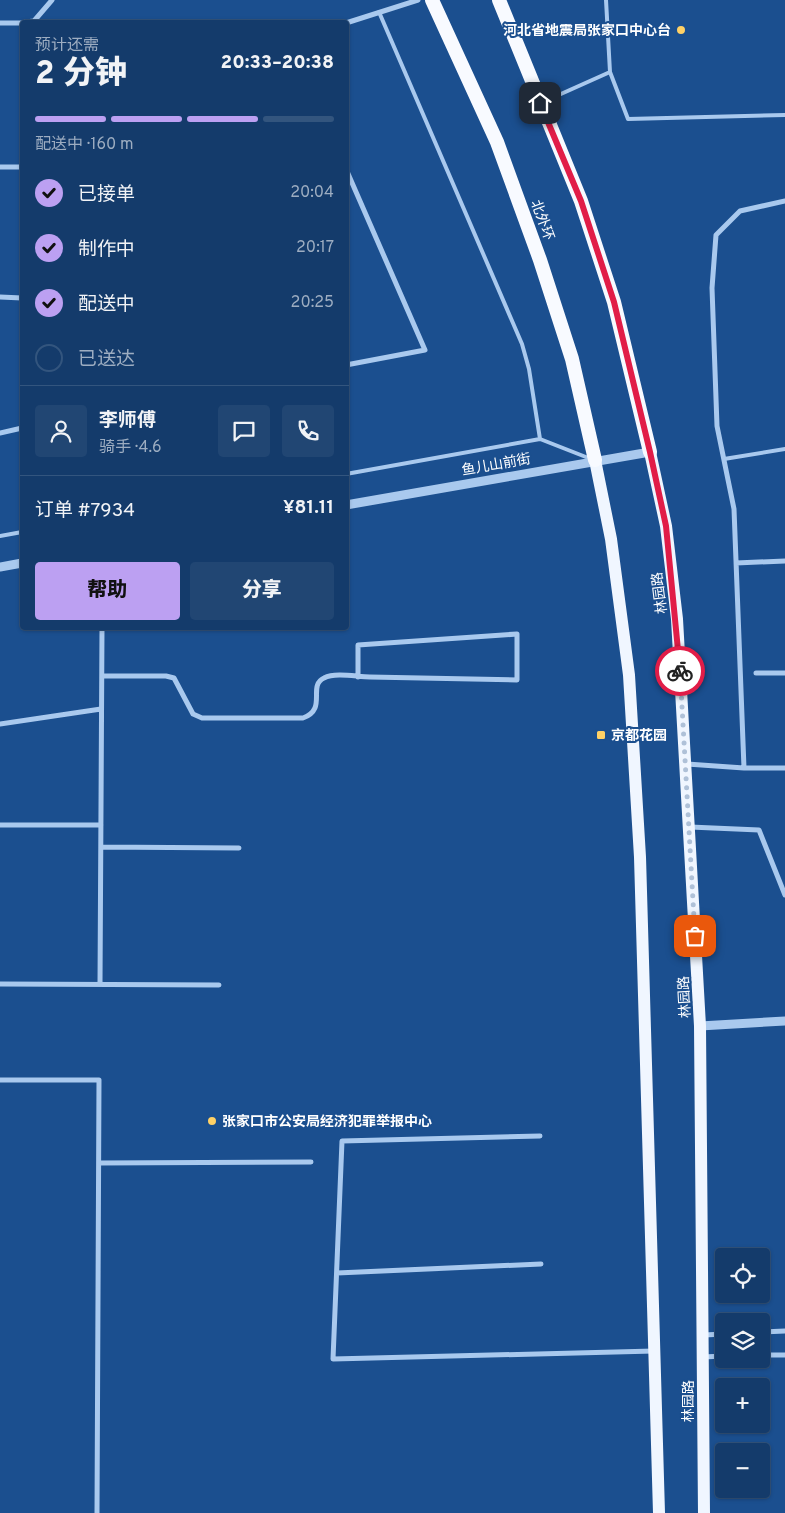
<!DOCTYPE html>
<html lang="zh">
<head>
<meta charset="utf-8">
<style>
	:root { --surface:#143b6b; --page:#214673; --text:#f1f3f6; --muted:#9dadc1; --line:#33557e; --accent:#bca0f2 }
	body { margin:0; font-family:Overpass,"Noto Sans SC",sans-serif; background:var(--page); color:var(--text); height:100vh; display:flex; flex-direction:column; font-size:19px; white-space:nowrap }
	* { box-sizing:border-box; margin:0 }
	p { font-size:16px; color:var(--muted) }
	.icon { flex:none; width:28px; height:28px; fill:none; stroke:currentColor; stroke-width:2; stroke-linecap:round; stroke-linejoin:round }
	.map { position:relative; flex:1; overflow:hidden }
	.sheet { position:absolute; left:20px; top:20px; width:329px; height:610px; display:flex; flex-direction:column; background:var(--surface); border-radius:5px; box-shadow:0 1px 4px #0004,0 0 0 1px var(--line) }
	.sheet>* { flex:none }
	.tools { position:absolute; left:715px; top:1248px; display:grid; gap:10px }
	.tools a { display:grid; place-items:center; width:55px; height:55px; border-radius:5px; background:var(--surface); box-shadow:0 1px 4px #0004,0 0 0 1px var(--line); font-size:25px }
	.pin { position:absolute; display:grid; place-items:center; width:42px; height:42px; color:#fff; margin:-21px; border-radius:10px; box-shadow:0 2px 8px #0006 }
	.courier { position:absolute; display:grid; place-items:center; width:50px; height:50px; margin:-25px; border:4px solid #e11d48; border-radius:50%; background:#fff; color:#222; box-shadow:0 1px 6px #0007 }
	.overview em { font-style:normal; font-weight:800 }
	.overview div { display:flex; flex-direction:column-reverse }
	.overview { display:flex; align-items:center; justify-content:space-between; height:85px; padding:0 15px }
	h1 { font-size:32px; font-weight:800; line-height:38px }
	.bar { display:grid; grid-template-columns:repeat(4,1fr); gap:8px 5px; align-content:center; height:60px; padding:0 15px }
	.bar i { height:6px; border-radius:4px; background:var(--line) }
	.bar .current { background:var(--accent) }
	.bar p { grid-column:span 4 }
	.line { display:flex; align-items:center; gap:12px; padding:0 15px; border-top:1px solid var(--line) }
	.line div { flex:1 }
	.round { display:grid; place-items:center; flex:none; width:52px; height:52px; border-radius:5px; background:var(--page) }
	ol { padding:0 15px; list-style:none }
	li { display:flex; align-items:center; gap:15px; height:55px }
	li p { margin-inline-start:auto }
	li .icon { padding:5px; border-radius:50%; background:var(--accent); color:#111; stroke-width:4 }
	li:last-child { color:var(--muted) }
	li i { width:28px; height:28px; border:2px solid var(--line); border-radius:50% }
	.button { display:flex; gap:10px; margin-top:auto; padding:10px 15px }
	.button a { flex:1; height:58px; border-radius:5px; background:var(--accent); color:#111; font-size:20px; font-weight:800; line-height:58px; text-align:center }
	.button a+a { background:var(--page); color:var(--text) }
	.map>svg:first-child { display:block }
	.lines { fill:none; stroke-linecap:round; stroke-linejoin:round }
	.service { stroke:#a9c9ee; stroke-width:4 }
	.minor { stroke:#a9c9ee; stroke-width:5 }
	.tertiary { stroke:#a9c9ee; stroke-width:9 }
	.primary { stroke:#f0f6ff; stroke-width:12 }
	.trunk { stroke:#f8faff; stroke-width:14 }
	.done { stroke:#afc1d8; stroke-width:5; stroke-dasharray:0 9 }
	.route { stroke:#e11d48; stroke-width:6 }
	.poi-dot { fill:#ffd166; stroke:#1b4f8f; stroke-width:2 }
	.labels { text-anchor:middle; stroke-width:4; stroke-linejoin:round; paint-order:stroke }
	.poi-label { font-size:14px; font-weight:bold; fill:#fff; stroke:#1b4f8f; text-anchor:start }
	.street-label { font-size:14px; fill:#fff; stroke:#1b4f8f }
</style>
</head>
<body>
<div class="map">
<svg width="785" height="1513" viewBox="0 0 785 1513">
	<rect width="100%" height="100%" fill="#1b4f8f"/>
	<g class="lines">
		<path class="service" d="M 379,12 L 522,344 L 529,369 L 540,439 L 591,459
			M 610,72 L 628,119 L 785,115
			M 543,102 L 610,72 L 606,0
			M 724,459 L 785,449
			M 346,474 L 540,439
			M 0,536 L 22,532"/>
		<path class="minor" d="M 25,22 L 34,21 L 52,0
			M 0,23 L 22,23
			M 346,23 L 418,0
			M 0,167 L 22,167
			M 346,169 L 425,350 L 346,365
			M 0,297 L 22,298
			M 0,433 L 22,428
			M 736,563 L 785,561
			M 756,673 L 785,673
			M 102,676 L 166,676 L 174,678 L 193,714 L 202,718 L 303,718 C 328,709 307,686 324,678 C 336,672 357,677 370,677 C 419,678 468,679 517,680 L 517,634 L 358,645 L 358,677
			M 0,724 L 101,709
			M 687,764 L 744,768 L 734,509 L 717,426 L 712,288 L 716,235 L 740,211 L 785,201
			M 744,768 L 785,768
			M 0,825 L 101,825
			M 690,827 L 759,830 L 785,895
			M 101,847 L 239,848
			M 0,984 L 219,985
			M 100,984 L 102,628
			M 0,1080 L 99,1080 L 97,1513
			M 540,1136 L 342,1141 L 333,1359 L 654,1351
			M 99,1163 L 311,1162
			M 337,1273 L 541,1264
			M 761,1332 L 785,1331
			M 704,1335 L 724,1334
			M 761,1355 L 785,1355
			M 703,1357 L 724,1356"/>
		<path class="tertiary" d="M 346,505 L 650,452
			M 0,567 L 22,563
			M 700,1026 L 785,1021"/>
		<path class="primary" d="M 650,452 L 666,526 L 677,619 L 700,1026 L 704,1513
			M 595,460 L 611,539 L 629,675 L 640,857 L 659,1513"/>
		<path class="trunk" d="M 432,0 L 497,142 L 540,260 L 572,359 L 595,460
			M 499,0 L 581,201 L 614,302 L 650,452"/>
	</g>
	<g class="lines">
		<path class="done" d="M 680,671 L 695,936"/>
		<path class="route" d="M 540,103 L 581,201 L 614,302 L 650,452 L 666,526 L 680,671"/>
	</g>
	<g class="poi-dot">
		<circle cx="681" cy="30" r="5"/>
		<rect x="596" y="730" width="10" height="10" rx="2.5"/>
		<circle cx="212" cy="1121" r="5"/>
	</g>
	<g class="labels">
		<g class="poi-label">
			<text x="671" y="35" text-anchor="end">河北省地震局张家口中心台</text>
			<text x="611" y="740">京都花园</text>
			<text x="222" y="1126">张家口市公安局经济犯罪举报中心</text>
		</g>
		<g class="street-label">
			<text transform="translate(543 220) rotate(70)" y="5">北外环</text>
			<text transform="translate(496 464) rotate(-10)" y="5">鱼儿山前街</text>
			<text transform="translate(659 593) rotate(-97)" y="5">林园路</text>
			<text transform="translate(684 997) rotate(-93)" y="5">林园路</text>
			<text transform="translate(688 1401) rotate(-90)" y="5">林园路</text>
		</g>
	</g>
</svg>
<div class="tools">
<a><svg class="icon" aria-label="locate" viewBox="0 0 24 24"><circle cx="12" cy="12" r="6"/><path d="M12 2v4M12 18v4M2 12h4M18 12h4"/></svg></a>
<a><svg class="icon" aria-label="layers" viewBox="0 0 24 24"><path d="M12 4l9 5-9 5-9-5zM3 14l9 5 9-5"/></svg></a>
<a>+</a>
<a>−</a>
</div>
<div class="pin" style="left:695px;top:936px;background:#ea580c"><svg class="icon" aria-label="bag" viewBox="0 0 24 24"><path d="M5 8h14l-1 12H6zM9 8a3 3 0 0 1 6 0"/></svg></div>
<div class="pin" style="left:540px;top:103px;background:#1f2937"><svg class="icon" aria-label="home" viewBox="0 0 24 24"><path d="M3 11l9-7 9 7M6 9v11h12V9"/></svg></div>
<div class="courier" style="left:680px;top:671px"><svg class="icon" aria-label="bike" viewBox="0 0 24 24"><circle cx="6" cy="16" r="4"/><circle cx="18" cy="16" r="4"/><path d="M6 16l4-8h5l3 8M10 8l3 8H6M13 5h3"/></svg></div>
<section class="sheet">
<div class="overview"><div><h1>2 分钟</h1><p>预计还需</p></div><em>20:33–20:38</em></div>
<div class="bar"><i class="current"></i><i class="current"></i><i class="current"></i><i></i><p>配送中 · 160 m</p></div>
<ol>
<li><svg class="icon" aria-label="check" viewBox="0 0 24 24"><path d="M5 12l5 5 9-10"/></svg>已接单<p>20:04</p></li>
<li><svg class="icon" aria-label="check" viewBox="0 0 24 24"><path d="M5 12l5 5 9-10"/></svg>制作中<p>20:17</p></li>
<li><svg class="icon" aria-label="check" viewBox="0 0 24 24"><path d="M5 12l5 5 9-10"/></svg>配送中<p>20:25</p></li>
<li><i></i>已送达</li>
</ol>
<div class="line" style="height:90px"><a class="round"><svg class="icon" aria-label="person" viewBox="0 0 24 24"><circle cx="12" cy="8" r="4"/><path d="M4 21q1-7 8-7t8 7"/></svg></a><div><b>李师傅</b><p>骑手 · 4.6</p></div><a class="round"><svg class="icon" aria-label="chat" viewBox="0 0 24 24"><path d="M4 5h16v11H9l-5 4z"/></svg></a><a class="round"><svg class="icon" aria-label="phone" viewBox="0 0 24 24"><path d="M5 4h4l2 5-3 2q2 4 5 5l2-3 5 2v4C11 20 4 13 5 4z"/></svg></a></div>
<div class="line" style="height:65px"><div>订单 #7934</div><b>¥81.11</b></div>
<div class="button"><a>帮助</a><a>分享</a></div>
</section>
</div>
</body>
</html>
